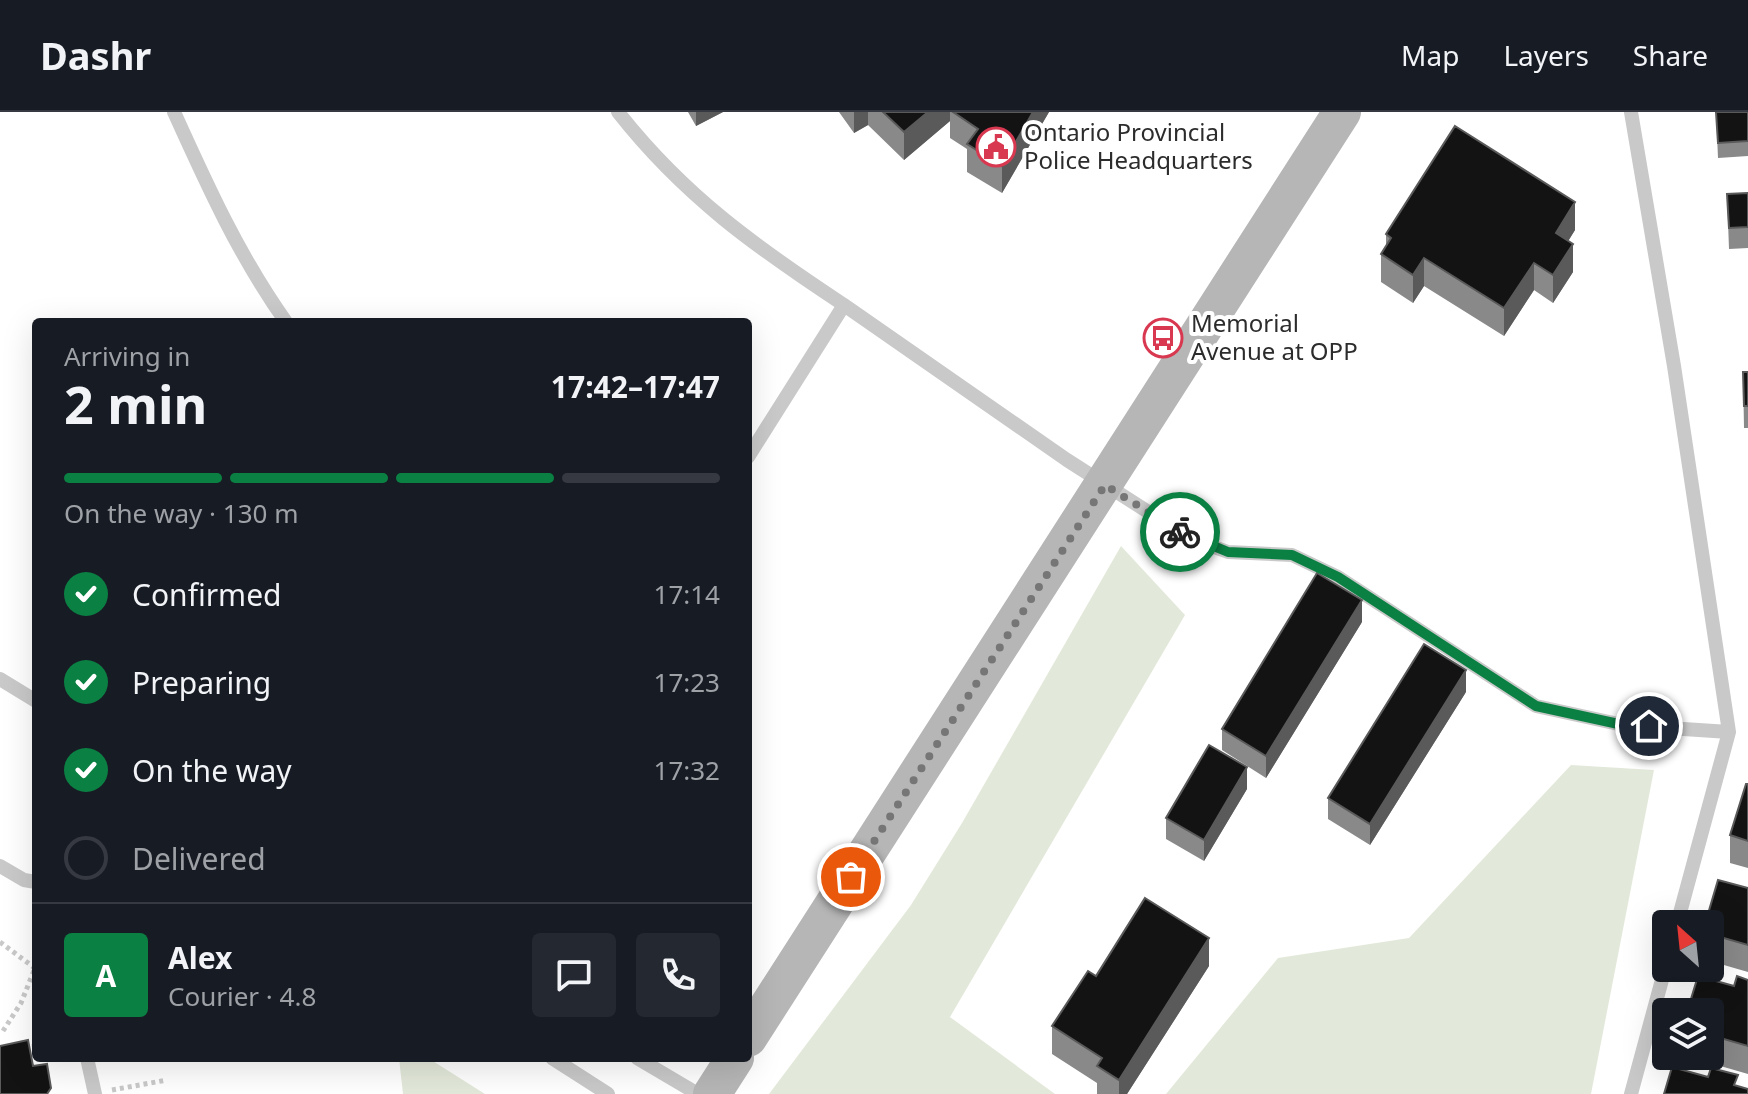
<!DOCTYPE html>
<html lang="en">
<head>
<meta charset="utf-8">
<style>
	:root { --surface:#171b24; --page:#242831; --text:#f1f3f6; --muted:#9ea1a6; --line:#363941; --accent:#0b8043 }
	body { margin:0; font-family:"Noto Sans",sans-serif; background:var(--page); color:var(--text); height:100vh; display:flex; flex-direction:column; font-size:30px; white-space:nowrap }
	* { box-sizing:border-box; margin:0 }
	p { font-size:26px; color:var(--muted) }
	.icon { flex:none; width:44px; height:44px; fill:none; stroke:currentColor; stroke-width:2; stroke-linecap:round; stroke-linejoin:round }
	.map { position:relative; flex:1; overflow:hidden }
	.details { position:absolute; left:32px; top:206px; width:720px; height:744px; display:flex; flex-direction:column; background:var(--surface); border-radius:8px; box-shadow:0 8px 32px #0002 }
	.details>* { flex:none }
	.needle { width:52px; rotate:333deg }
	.controls { position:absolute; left:1652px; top:798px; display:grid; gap:16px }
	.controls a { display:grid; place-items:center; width:72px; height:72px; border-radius:8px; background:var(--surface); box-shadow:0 8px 32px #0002; font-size:40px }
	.pin { position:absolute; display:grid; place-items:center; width:68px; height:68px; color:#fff; margin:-34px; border:4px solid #fff; border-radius:50%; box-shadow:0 2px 8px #0007 }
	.courier { position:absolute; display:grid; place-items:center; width:80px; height:80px; margin:-40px; border:6px solid #0b8043; border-radius:50%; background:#fff; color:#222; box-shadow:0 2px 10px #0007 }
	.headline em { font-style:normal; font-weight:700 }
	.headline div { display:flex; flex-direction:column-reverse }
	.headline { display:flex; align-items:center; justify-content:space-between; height:136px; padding:0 32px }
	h1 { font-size:52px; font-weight:700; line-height:60px }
	.bar { display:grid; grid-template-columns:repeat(4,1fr); gap:12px 8px; align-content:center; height:96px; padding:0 32px }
	.bar i { height:10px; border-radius:6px; background:var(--line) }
	.bar .selected { background:var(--accent) }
	.bar p { grid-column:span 4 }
	.line { display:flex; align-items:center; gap:20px; padding:0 32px; border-top:2px solid var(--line) }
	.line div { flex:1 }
	.round { display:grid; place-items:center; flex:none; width:84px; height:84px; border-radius:8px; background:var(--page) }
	ol { padding:0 32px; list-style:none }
	li { display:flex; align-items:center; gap:24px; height:88px }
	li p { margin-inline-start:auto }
	li .icon { padding:8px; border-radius:50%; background:var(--accent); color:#fff; stroke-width:4 }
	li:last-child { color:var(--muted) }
	li i { width:44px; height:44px; border:4px solid var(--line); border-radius:50% }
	header { display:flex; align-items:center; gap:48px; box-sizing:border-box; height:112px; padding:0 40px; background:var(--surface); border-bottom:2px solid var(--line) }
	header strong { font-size:38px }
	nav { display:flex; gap:44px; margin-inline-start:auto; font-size:28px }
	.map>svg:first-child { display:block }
	.green { fill:#e3e9da }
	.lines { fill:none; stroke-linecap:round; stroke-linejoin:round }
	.path { stroke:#c9c9c9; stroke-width:5; stroke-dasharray:4 4; stroke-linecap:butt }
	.lane { stroke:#c9c9c9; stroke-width:14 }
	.secondary { stroke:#b6b6b6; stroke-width:38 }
	.wall { fill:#898989 }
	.shaded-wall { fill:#5a5a5a }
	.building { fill:#131313; stroke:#5a5a5a; stroke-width:2 }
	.done { stroke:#767676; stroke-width:8; stroke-dasharray:0 14.4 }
	.route { stroke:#0b8043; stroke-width:10 }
	.labels { text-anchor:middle; stroke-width:8; stroke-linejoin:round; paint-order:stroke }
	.poi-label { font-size:24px; fill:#2c2c2c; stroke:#fff; text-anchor:start }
</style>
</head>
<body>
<header>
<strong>Dashr</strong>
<nav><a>Map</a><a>Layers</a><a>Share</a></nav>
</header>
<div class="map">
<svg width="1748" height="982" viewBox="0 0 1748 982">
	<rect width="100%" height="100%" fill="#fff"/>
	<path class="green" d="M 1121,434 L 1185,503 L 950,905 L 1055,982 L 769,982 L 911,793 L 962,711 Z
		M 1571,653 L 1654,658 L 1591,982 L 1166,982 L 1278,846 L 1409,826 Z
		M 399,946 L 428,946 L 485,982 L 403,982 Z"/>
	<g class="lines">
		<path class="path" d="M 0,830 L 36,857
			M 3,919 L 21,891 L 35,856
			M 24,936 L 36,934
			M 112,978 L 167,968"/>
		<path class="lane" d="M 174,0 C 207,73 239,144 286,210
			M 618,0 C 684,84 756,135 844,193
			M 1631,0 L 1674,254 L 1729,620 L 1677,812
			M 748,345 L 844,193 L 1067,348 L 1189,426 L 1228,440 L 1292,443 L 1338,465 L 1536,594 L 1623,613 L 1729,620
			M 0,567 L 36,589
			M 0,754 L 24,768 L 36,770
			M 87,946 L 95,982
			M 552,946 L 608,982
			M 637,946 L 698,982
			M 1631,982 L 1666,853"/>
		<path class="secondary" d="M 748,926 L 1342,0
			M 712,982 L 735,946"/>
	</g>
	<path class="wall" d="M 688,0 L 723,0 L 696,14 Z
		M 839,0 L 1049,0 L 1002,81 L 967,60 L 967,37 L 950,26 L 950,9 L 904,48 L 868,13 L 854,21 Z
		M 1716,0 L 1748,0 L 1748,44 L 1718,46 Z
		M 1748,81 L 1748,136 L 1729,137 L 1727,82 Z
		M 1575,118 L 1568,129 L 1573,160 L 1553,191 L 1534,178 L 1504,224 L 1424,174 L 1413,191 L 1381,170 L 1381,142 L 1386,134 L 1386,122 Z
		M 1743,260 L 1748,260 L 1748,316 L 1744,316 Z
		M 1362,510 L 1266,666 L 1222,638 L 1222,617 Z
		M 1466,580 L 1370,733 L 1328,707 L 1328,686 Z
		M 1748,672 L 1748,756 L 1730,751 L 1730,723 Z
		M 1247,677 L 1204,749 L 1166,727 L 1166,706 Z
		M 1748,776 L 1748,860 L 1710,849 L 1710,812 Z
		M 1209,854 L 1127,982 L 1097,982 L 1097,971 L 1052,942 L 1052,914 L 1096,864 Z
		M 1748,868 L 1748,962 L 1686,944 L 1710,944 L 1710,900 L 1734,874 Z"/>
	<path class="shaded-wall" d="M 696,0 L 723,0 L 696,14 Z
		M 854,0 L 868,0 L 868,13 L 854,21 Z
		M 928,0 L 950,0 L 950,9 L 904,48 L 904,20 Z
		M 1033,0 L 1049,0 L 1002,81 L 1002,54 Z
		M 1575,90 L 1575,118 L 1556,149 L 1556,121 Z
		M 1573,132 L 1573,160 L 1553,191 L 1553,163 Z
		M 1424,146 L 1424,174 L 1413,191 L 1413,163 Z
		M 1534,151 L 1534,178 L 1504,224 L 1504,196 Z
		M 1362,488 L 1362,510 L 1266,666 L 1266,644 Z
		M 1466,558 L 1466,580 L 1370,733 L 1370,712 Z
		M 1247,655 L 1247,677 L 1204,749 L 1204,728 Z
		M 1209,826 L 1209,854 L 1127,982 L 1119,982 L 1119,968 Z"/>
	<path class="building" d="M 883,0 L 928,0 L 904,20 Z
		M 953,0 L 1033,0 L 1002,54 L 967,32 L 978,17 Z
		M 1716,0 L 1748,0 L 1748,29 L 1718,31 Z
		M 1455,14 L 1575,90 L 1556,121 L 1573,132 L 1553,163 L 1534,151 L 1504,196 L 1424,146 L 1413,163 L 1381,142 L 1391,126 L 1386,122 Z
		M 1748,81 L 1748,115 L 1729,116 L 1727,82 Z
		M 1743,260 L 1748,260 L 1748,294 L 1744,294 Z
		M 1317,461 L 1362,488 L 1266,644 L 1222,617 Z
		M 1424,532 L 1466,558 L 1370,712 L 1328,686 Z
		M 1209,633 L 1247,655 L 1204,728 L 1166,706 Z
		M 1746,672 L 1748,672 L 1748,729 L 1730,723 Z
		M 1718,768 L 1748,776 L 1748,833 L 1710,822 L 1710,812 L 1705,812 Z
		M 1145,786 L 1209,826 L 1119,968 L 1097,954 L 1102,946 L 1052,914 L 1088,859 L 1096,864 Z
		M 1698,864 L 1734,874 L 1737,864 L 1748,868 L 1748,934 L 1710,923 L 1710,900 L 1687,900 Z
		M 28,928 L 33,954 L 47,952 L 51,976 L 47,982 L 0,982 L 0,934 Z
		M 1672,955 L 1708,965 L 1711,956 L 1738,963 L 1734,973 L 1748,977 L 1748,982 L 1664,982 Z"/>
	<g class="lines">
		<path class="done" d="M 851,765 L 1105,373 L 1180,420"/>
		<path class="route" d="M 1180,420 L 1228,440 L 1292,443 L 1338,465 L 1536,594 L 1623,613 L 1649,614"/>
	</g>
	<defs>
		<symbol id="civic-ring" viewBox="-11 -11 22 22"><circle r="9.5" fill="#fff" stroke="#d83850" stroke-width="1.5"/><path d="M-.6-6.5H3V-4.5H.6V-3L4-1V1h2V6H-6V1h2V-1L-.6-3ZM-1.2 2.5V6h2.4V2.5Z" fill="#d83850"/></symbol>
		<symbol id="bus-ring" viewBox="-11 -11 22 22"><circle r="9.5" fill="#fff" stroke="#d83850" stroke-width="1.5"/><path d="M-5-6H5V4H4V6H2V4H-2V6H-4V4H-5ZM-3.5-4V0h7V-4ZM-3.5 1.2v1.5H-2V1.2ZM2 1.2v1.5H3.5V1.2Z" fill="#d83850"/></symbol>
	</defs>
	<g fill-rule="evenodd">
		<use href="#civic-ring" x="974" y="13" width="44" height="44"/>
		<use href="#bus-ring" x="1141" y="204" width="44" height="44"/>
	</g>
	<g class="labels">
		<g class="poi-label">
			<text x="1024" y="29">Ontario Provincial<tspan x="1024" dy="28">Police Headquarters</tspan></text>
			<text x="1191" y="220">Memorial<tspan x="1191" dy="28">Avenue at OPP</tspan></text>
		</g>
	</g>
</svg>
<div class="controls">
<a><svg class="needle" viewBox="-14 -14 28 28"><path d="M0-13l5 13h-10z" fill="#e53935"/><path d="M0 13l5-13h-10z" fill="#9ea1a6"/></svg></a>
<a><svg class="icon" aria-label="layers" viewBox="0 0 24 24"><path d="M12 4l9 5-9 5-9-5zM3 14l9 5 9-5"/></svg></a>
</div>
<div class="pin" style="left:851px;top:765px;background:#ea580c"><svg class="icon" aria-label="bag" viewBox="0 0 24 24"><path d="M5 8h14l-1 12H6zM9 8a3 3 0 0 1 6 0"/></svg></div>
<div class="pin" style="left:1649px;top:614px;background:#1f2937"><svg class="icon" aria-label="home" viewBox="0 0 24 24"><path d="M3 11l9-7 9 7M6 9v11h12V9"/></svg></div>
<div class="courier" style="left:1180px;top:420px"><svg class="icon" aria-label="bike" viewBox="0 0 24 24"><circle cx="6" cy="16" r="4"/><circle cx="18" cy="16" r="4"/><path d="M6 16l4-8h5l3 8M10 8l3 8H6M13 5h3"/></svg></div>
<section class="details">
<div class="headline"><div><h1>2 min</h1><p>Arriving in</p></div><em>17:42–17:47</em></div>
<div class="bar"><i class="selected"></i><i class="selected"></i><i class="selected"></i><i></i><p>On the way · 130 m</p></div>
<ol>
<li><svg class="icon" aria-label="check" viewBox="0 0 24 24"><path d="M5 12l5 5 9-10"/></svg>Confirmed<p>17:14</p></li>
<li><svg class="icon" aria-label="check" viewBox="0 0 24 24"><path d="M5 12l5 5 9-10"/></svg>Preparing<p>17:23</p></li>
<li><svg class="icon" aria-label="check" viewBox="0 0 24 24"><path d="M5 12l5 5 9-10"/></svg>On the way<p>17:32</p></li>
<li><i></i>Delivered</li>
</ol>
<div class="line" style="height:144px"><b class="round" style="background:var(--accent);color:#fff">A</b><div><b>Alex</b><p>Courier · 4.8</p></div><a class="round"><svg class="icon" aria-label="chat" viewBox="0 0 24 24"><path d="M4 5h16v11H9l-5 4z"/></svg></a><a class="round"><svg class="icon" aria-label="phone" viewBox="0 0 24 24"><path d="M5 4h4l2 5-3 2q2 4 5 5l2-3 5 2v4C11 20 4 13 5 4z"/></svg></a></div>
</section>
</div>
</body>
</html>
